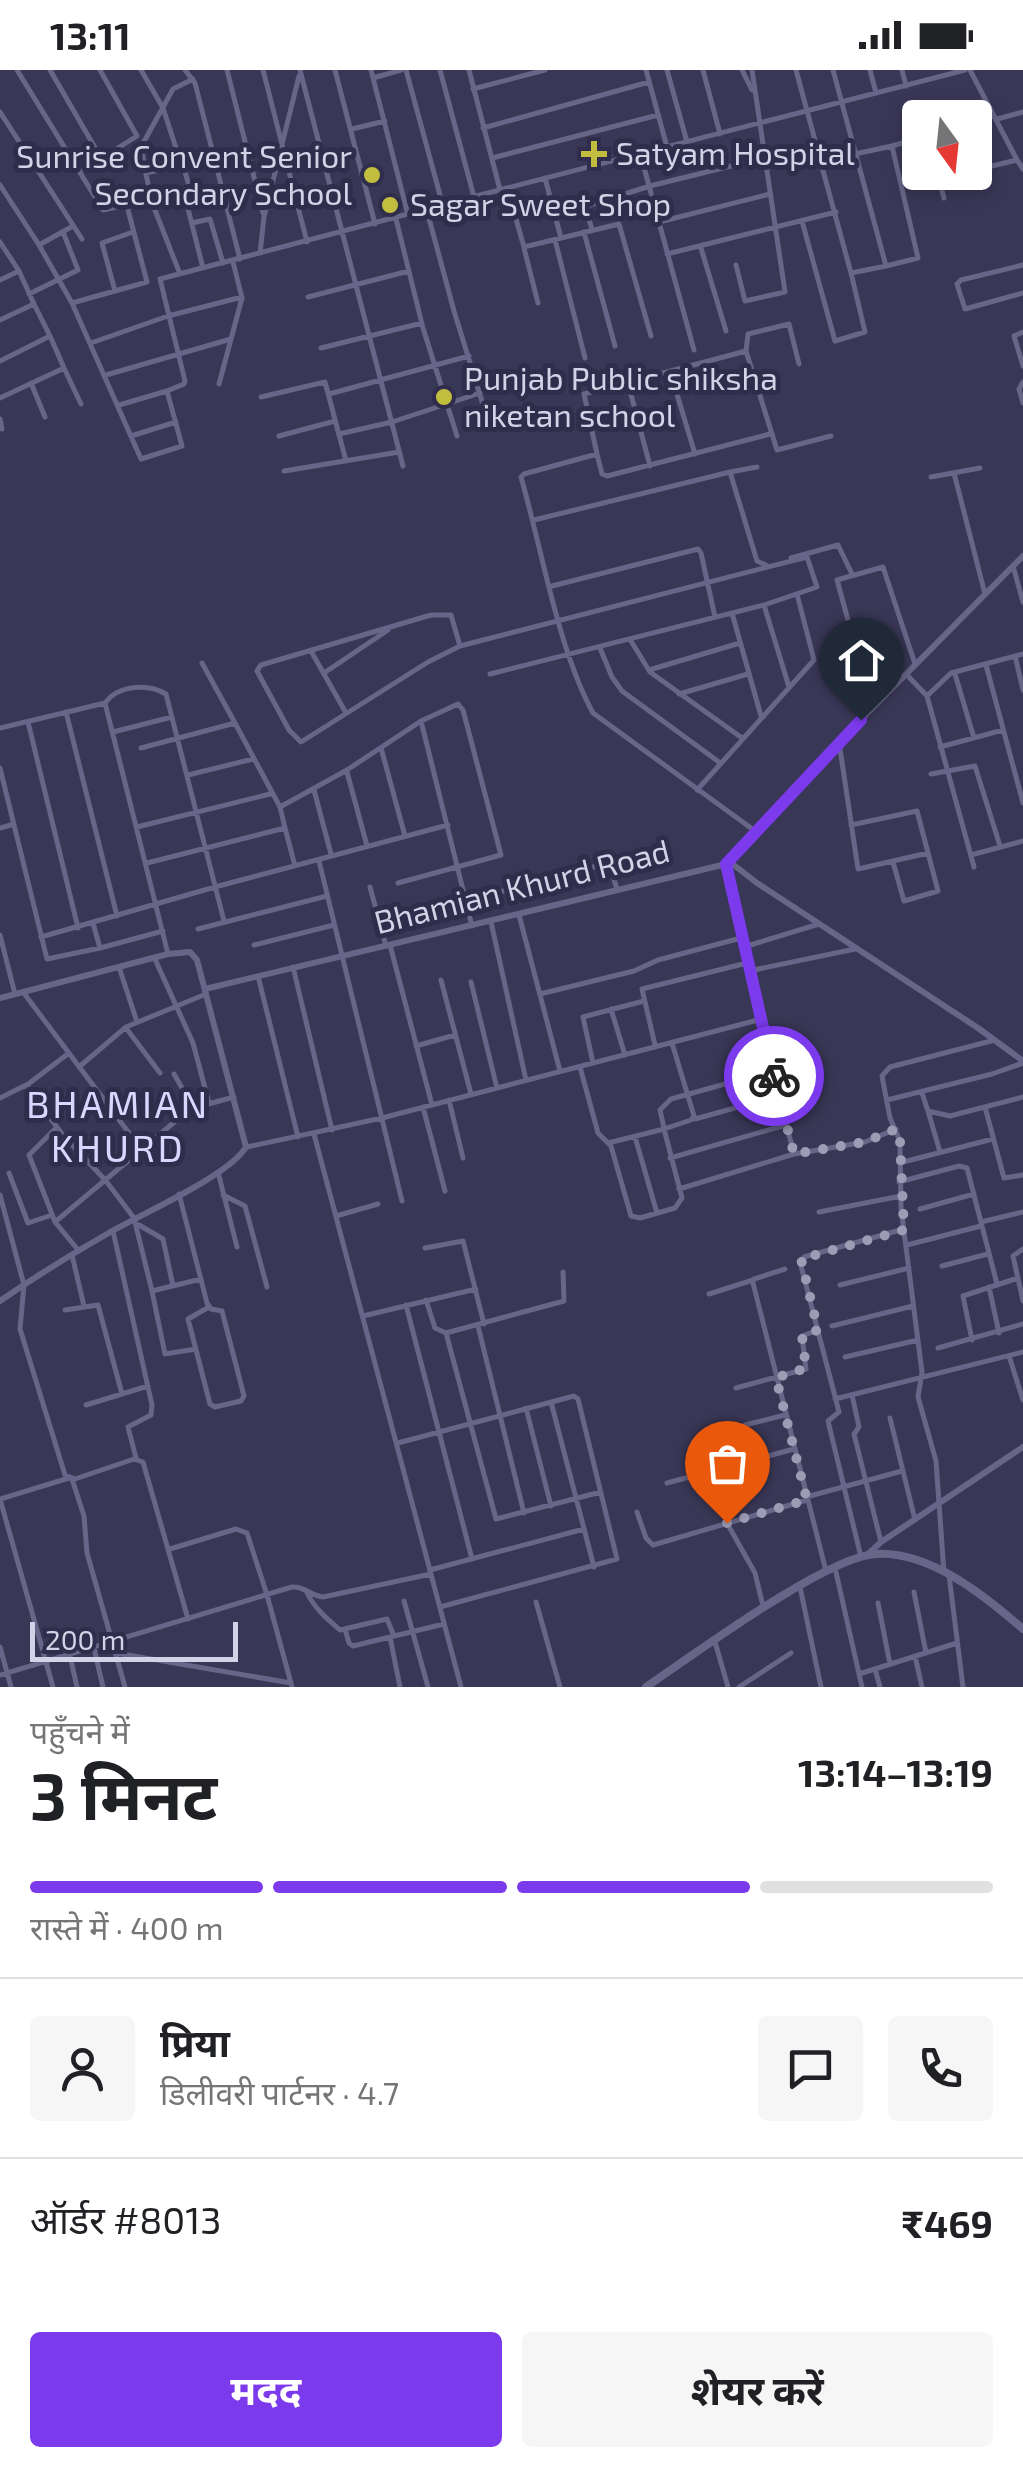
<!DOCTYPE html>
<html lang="hi">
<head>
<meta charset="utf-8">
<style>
	:root { --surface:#fff; --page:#f6f6f6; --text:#202124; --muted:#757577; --line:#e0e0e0; --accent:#7c3aed }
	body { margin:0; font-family:"Exo 2","Noto Sans Devanagari",sans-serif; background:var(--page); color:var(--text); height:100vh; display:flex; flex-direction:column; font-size:38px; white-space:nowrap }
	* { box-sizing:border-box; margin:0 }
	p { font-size:32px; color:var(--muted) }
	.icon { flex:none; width:55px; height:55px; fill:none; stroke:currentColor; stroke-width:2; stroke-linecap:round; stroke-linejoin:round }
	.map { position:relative; height:1617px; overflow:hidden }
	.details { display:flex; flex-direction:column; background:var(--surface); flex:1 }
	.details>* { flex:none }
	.needle { width:65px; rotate:165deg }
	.controls { position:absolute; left:902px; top:30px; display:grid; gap:20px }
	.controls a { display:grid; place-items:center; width:90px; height:90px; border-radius:10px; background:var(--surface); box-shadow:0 5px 15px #0003; font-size:50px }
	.scale { position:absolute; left:30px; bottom:25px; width:208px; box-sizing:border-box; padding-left:10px; border:5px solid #d3d2e6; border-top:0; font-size:28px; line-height:35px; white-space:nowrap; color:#d3d2e6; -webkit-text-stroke:8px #2f2d4b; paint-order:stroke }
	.pin { position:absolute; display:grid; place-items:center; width:85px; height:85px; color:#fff; margin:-102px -42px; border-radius:50% 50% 50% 0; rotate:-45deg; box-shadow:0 0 10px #0007 }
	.pin .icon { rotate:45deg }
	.courier { position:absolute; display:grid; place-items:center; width:100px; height:100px; margin:-50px; border:8px solid #7c3aed; border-radius:50%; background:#fff; color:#222; box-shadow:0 2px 12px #0007 }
	.head em { font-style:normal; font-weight:700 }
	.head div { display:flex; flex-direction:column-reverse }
	.head { display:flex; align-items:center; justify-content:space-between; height:170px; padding:0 30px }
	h1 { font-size:65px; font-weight:700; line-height:75px }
	.bar { display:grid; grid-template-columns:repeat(4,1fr); gap:15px 10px; align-content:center; height:120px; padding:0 30px }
	.bar i { height:12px; border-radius:8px; background:var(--line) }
	.bar .current { background:var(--accent) }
	.bar p { grid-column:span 4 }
	.line { display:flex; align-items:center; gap:25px; padding:0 30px; border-top:2px solid var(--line) }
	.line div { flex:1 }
	.round { display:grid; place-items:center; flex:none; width:105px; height:105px; border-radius:10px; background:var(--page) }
	.button { display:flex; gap:20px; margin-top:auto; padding:20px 30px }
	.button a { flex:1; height:115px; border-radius:10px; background:var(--accent); color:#fff; font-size:40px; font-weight:700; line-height:115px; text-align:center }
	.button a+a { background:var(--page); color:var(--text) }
	.status { display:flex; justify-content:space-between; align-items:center; height:70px; padding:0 50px; background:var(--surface); direction:ltr }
	.status svg { height:28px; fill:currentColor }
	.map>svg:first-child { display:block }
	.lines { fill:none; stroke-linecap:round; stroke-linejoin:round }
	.minor { stroke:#686688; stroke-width:5 }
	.tertiary { stroke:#686688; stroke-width:6 }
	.secondary { stroke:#686688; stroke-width:8 }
	.done { stroke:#9d9cb4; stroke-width:10; stroke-dasharray:0 18 }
	.route { stroke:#7c3aed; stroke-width:12 }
	.poi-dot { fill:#c3bd3f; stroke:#2f2d4b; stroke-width:4 }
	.labels { text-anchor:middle; stroke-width:10; stroke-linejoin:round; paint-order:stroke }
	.poi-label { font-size:32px; fill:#d3d2e6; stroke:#2f2d4b; text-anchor:start }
	.street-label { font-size:32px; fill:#d3d2e6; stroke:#2f2d4b }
	.quarter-label { font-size:38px; letter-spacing:2.5px; fill:#d9d7ff; stroke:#2f2d4b }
</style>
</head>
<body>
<div class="status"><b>13:11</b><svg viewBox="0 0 49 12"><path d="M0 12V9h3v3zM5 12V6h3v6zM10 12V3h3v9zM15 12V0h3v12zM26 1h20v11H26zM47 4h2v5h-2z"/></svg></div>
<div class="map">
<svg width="1023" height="1617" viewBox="0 0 1023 1617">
	<rect width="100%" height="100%" fill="#393756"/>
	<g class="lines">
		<path class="minor" d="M 17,0 L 103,140 L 184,123 L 203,198
			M 50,0 L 101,88
			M 141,0 L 163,38 L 176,78
			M 185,0 L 195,13 L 240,189
			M 227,0 L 263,143
			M 263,0 L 307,172
			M 300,0 L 403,396
			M 335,0 L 375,154
			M 371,0 L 408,145
			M 406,0 L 443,136
			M 440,0 L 474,127
			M 469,0 L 500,120
			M 646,0 L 667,77
			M 667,0 L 687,72
			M 703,0 L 720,64
			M 742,0 L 752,20
			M 796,0 L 816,74
			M 833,0 L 886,196 L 918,188 L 892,76 L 855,84
			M 870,0 L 876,23
			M 902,0 L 906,16
			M 970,0 L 1017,90 L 975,100
			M 373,8 L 401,0
			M 473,19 L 545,0
			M 922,40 L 924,48
			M 0,42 L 82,169
			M 997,49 L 1023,42
			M 975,52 L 994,46
			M 483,58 L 649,12
			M 352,59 L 385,51
			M 892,76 L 920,68
			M 640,83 L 694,280
			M 492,88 L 658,45
			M 1017,90 L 1023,99
			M 81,101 L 137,66 L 100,0
			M 937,102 L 944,128
			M 146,103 L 183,95 L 189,116 L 183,123
			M 545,108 L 561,168
			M 939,110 L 967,102
			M 0,115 L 39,175 L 72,233 L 141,389 L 182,376 L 167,321 L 184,314 L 185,311 L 160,209 L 507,118
			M 427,141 L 454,241 L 489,354
			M 396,149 L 423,258 L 457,366
			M 802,151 L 835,271 L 865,262 L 851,203
			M 659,152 L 770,124
			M 192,153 L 210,149 L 223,193
			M 592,159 L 586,140 L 590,135 L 650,116 L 816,75 L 851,203 L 886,196
			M 584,162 L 615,276
			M 555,170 L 585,288
			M 0,172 L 19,201
			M 39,175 L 73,156
			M 524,178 L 538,233
			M 701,178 L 726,261
			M 260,183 L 264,147 L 299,6
			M 667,184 L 836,142
			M 736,195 L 745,231 L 785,222 L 752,0
			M 1023,195 L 961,210 L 957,214 L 965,239 L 1023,223
			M 180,204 L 151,130 L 141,77 L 173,19 L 193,9
			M 0,210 L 19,201 L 34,234 L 0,250
			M 115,221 L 102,173 L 133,162
			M 29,224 L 78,200 L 63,162
			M 308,227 L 409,201
			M 72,233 L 147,212 L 127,136
			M 34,234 L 50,266
			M 1023,262 L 1014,266 L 1023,296
			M 651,266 L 619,154 L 524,177 L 507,118 L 965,0
			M 91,273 L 168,246 L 242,227
			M 321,278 L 422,253
			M 746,281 L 748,264 L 789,254 L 799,294
			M 0,291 L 50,266 L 64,298 L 0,328
			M 64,298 L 81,334
			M 670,301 L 695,384
			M 106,305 L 231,269
			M 1023,312 L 1019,319 L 1023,333
			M 31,313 L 45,347
			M 628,313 L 650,396
			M 219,314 L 242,228 L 233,192
			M 329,324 L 469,286
			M 261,327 L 325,312 L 346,391
			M 119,335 L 167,321
			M 0,349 L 2,359
			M 339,364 L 392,352 L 480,323
			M 131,366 L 176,352
			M 279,366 L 335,351
			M 597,384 L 584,324 L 746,281 L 777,380 L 831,366
			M 757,397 L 730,402 L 757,491 L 766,495
			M 284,401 L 399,382
			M 954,403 L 985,524
			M 931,407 L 980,398
			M 534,450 L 730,402
			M 791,488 L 838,475 L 852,504
			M 1013,496 L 1023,532
			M 552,516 L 698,479 L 701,483 L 715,547
			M 764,535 L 789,617
			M 732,543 L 761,646
			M 848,550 L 837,510 L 883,497 L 915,594
			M 631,571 L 650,602 L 742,668
			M 460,576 L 451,545 L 431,545 L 261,595 L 257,601 L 289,660 L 301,672 L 428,592 L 460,576 L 807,487 L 817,517 L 764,535 L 490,604
			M 600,578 L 612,607 L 622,621 L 719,692
			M 311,581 L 346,643
			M 1015,586 L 1023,620
			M 202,593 L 235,653
			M 986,595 L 1023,733
			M 649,600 L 740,573
			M 324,603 L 388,560
			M 955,604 L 974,668
			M 907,605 L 927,626 L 974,797
			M 679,624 L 748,604
			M 927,626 L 951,603 L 1023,584
			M 105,633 C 118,615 148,613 166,624 L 224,851
			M 66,642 L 117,846
			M 421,651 L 472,856
			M 28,652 L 78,858
			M 0,658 L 105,633 L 168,884
			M 113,662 L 172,647
			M 839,672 L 858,799 L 928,783
			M 940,677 L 1003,660
			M 141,678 L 235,653 L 280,737 L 285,758
			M 381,678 L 405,766
			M 0,698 L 47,889 L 100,878
			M 347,702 L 367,776
			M 931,704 L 975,696 L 1000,776
			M 188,705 L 253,689
			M 314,720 L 331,784
			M 697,720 L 814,590 L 797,524
			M 280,737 L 347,700 L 421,651 L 458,634 L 463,640 L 501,785 L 398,813
			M 851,755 L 917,741 L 938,821 L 904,831 L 893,792
			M 137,757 L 270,724
			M 0,758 L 14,754
			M 755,761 L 593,643 C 558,579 542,480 521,407 L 524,404 L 597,384 L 602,404 L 607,406 L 770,364
			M 971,785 L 1023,771
			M 319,791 L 402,1131
			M 147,793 L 285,758 L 295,796
			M 370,817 L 386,876
			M 410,840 L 528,816 L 604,794 L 610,797 L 617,819
			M 519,845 L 560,1001
			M 491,852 L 526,1010
			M 93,853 L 100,878 L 163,861
			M 198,859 L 327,826
			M 0,865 L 15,924
			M 41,867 L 215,817 L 448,755
			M 254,875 L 334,855
			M 390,875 L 432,1035
			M 744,877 L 819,854
			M 154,887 L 193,973 L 209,1033
			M 119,897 L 137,952
			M 293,897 L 332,1060
			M 749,901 L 855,879
			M 258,906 L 298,1067
			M 441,910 L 471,1024
			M 471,912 L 497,1018
			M 23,922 L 141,1079
			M 540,924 L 634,901 L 658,890 L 741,868
			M 611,939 L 625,985
			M 759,949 L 794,1084
			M 126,958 L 160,1003
			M 655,975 L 642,919 L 747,893
			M 416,976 L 455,965
			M 593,993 L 583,947 L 644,931
			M 79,997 L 126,957 L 206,924
			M 580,997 L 598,1063 L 611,1076 L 631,1146 L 640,1148 L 675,1138 L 682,1128 L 664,1059 L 691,1050 L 694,1046 L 672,973
			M 174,1004 L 193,1037
			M 27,1015 L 69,983
			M 922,1023 L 928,1041 L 950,1046 L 1023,1027
			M 0,1028 L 26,1015 L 62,1064 L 106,1111 L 134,1148 L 152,1221 L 201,1209
			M 449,1030 L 463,1088
			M 887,1030 L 992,1004 L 1023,993
			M 423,1037 L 445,1121
			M 985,1037 L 1004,1108 L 1023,1105
			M 928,1041 L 940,1082
			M 695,1049 L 778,1026
			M 57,1057 L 29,1085 L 55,1152 L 79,1181
			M 664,1058 L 660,1040 L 671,1029 L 772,1001
			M 314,1064 L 461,1617
			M 635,1067 L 657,1143
			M 608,1073 L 664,1059
			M 247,1077 L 382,1048 L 758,950 L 726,794
			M 670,1088 L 786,1055
			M 899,1093 L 993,1069
			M 218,1102 L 237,1177
			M 9,1103 L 28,1153 L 52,1145
			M 899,1112 L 959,1096 L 967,1098 L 997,1214
			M 679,1119 L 794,1084 L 865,1072 L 896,1059
			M 179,1124 L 207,1233 L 211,1239 L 222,1241 L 244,1326 L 241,1331 L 215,1337 L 210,1334 L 188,1249 L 209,1237
			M 0,1125 L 24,1215 L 20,1259 L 65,1405 L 75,1409 L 134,1389 L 143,1392 L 188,1549
			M 223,1125 L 245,1136 L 267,1217
			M 920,1139 L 974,1124
			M 819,1142 L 901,1126
			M 336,1146 L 378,1134
			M 55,1152 L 190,1039 L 234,1027
			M 981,1152 L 1023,1142
			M 139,1155 L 163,1169 L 173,1216
			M 113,1161 L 152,1335 L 151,1345 L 128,1357 L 136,1388
			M 907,1175 L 981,1156
			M 425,1178 L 463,1171 L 484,1254
			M 1023,1179 L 1013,1186 L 1023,1231
			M 72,1185 L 84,1236
			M 942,1196 L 988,1184
			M 785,1199 L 754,1209 L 753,1213 L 826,1501
			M 840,1215 L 909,1198
			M 989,1217 L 999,1263
			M 152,1221 L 165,1284 L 196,1279
			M 709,1224 L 753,1210
			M 426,1230 L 435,1258 L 446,1263 L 564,1231 L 563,1202
			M 406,1235 L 472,1489
			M 65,1240 L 98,1235 L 122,1324
			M 363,1246 L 476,1219
			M 478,1256 L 524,1443
			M 832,1256 L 913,1236
			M 446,1263 L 496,1449 L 601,1422
			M 972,1270 L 963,1226 L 1018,1208
			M 938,1278 L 1023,1254
			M 1009,1286 L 1023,1330
			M 845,1287 L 918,1270
			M 736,1318 L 806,1299 L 802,1266 L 818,1260
			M 852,1325 L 859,1357 L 854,1364 L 881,1472
			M 835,1329 L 1023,1282
			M 551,1332 L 594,1497
			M 86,1335 L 148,1316
			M 526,1338 L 551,1436
			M 890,1348 L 915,1450
			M 745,1355 L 785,1345
			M 398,1373 L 574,1326 L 578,1329 L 617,1489 L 440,1537
			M 72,1409 L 84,1446 L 87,1483 L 125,1617
			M 667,1413 L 794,1379
			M 806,1427 L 902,1401
			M 0,1429 L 53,1617
			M 0,1429 L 69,1408
			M 637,1442 L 646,1468 L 653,1475 L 807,1430
			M 727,1453 L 755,1503 L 763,1536
			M 170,1479 L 236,1459 L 247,1463 L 267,1525 L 292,1617
			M 861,1487 L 828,1351 L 839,1342 L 800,1192 L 804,1187 L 904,1159
			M 835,1498 L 862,1617
			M 430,1500 L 584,1459
			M 944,1503 L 936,1391 L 918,1327 L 922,1302 L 901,1138 L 900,1071 L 890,1048 L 882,1006 L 890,997 L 995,970
			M 949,1505 L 963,1617
			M 800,1517 L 821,1617
			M 306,1521 C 315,1539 326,1548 340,1560 L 387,1549 L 394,1566
			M 914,1522 L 926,1583
			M 404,1531 L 428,1617
			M 536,1532 L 560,1617
			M 878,1533 L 890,1594
			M 345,1559 L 349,1573 L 353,1576 L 444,1554
			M 390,1567 L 400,1617
			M 715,1572 L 728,1617
			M 0,1577 L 11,1617
			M 94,1578 L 103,1617
			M 116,1583 L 291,1613
			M 70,1586 L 77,1617
			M 915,1586 L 922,1617
			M 875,1599 L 880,1617
			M 859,1604 L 957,1573
			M 0,1605 L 292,1517 C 305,1516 311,1526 323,1527 L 431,1504
			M 739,1617 L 791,1583"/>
		<path class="tertiary" d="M 730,792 L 757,813 L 978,958 L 1023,991
			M 205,919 L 726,794 L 839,672 L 1023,486
			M 0,928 L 168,884 L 190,882 L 197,890 L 246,1077 C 229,1106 139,1145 107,1164 C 70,1185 35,1207 0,1231
			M 867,1485 L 881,1472 L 1023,1377"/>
		<path class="secondary" d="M 646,1617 C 692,1586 827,1486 876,1484 C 930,1481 985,1526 1023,1559"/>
	</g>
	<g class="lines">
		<path class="done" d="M 727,1453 L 807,1430 L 776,1308 L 806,1298 L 802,1266 L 818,1260 L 801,1189 L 904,1160 L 900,1071 L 896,1059 L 865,1072 L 794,1084 L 774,1006"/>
		<path class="route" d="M 774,1006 L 726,794 L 861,650"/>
	</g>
	<g class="poi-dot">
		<path d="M589 69h10v10h10v10h-10v10h-10v-10h-10v-10h10z"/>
		<circle cx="372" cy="105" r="10"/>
		<circle cx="390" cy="135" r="10"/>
		<circle cx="444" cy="327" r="10"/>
	</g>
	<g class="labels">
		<g class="poi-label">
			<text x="616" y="95">Satyam Hospital</text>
			<text x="352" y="98" text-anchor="end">Sunrise Convent Senior<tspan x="352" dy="37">Secondary School</tspan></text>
			<text x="410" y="146">Sagar Sweet Shop</text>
			<text x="464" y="320">Punjab Public shiksha<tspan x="464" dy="37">niketan school</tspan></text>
		</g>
		<g class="street-label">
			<text transform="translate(522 817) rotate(-14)" y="11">Bhamian Khurd Road</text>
		</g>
		<g class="quarter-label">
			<text x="118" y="1048">BHAMIAN<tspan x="118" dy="44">KHURD</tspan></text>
		</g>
	</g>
</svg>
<div class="controls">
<a><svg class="needle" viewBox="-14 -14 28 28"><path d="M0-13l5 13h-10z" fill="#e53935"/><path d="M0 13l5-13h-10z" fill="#757577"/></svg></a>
</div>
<div class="scale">200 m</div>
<div class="pin" style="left:727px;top:1453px;background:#ea580c"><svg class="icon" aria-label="bag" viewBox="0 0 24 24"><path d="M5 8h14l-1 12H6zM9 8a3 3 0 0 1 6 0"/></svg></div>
<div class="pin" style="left:861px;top:650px;background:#1f2937"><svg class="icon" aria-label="home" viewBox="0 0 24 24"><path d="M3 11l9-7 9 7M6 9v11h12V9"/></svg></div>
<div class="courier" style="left:774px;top:1006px"><svg class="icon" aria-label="bike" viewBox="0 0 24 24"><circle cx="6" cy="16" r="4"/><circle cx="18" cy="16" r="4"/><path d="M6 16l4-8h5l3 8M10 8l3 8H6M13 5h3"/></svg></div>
</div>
<section class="details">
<div class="head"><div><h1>3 मिनट</h1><p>पहुँचने में</p></div><em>13:14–13:19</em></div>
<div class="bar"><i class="current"></i><i class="current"></i><i class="current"></i><i></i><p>रास्ते में · 400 m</p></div>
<div class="line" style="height:180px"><a class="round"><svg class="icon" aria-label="person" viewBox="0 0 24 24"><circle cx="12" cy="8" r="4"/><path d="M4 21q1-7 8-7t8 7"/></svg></a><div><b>प्रिया</b><p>डिलीवरी पार्टनर · 4.7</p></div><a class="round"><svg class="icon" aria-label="chat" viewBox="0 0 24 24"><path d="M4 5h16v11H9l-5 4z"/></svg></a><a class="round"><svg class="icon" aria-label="phone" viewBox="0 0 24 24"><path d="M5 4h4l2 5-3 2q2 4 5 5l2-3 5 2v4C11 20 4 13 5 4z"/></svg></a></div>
<div class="line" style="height:130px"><div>ऑर्डर #8013</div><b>₹469</b></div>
<div class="button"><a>मदद</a><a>शेयर करें</a></div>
</section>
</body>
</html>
